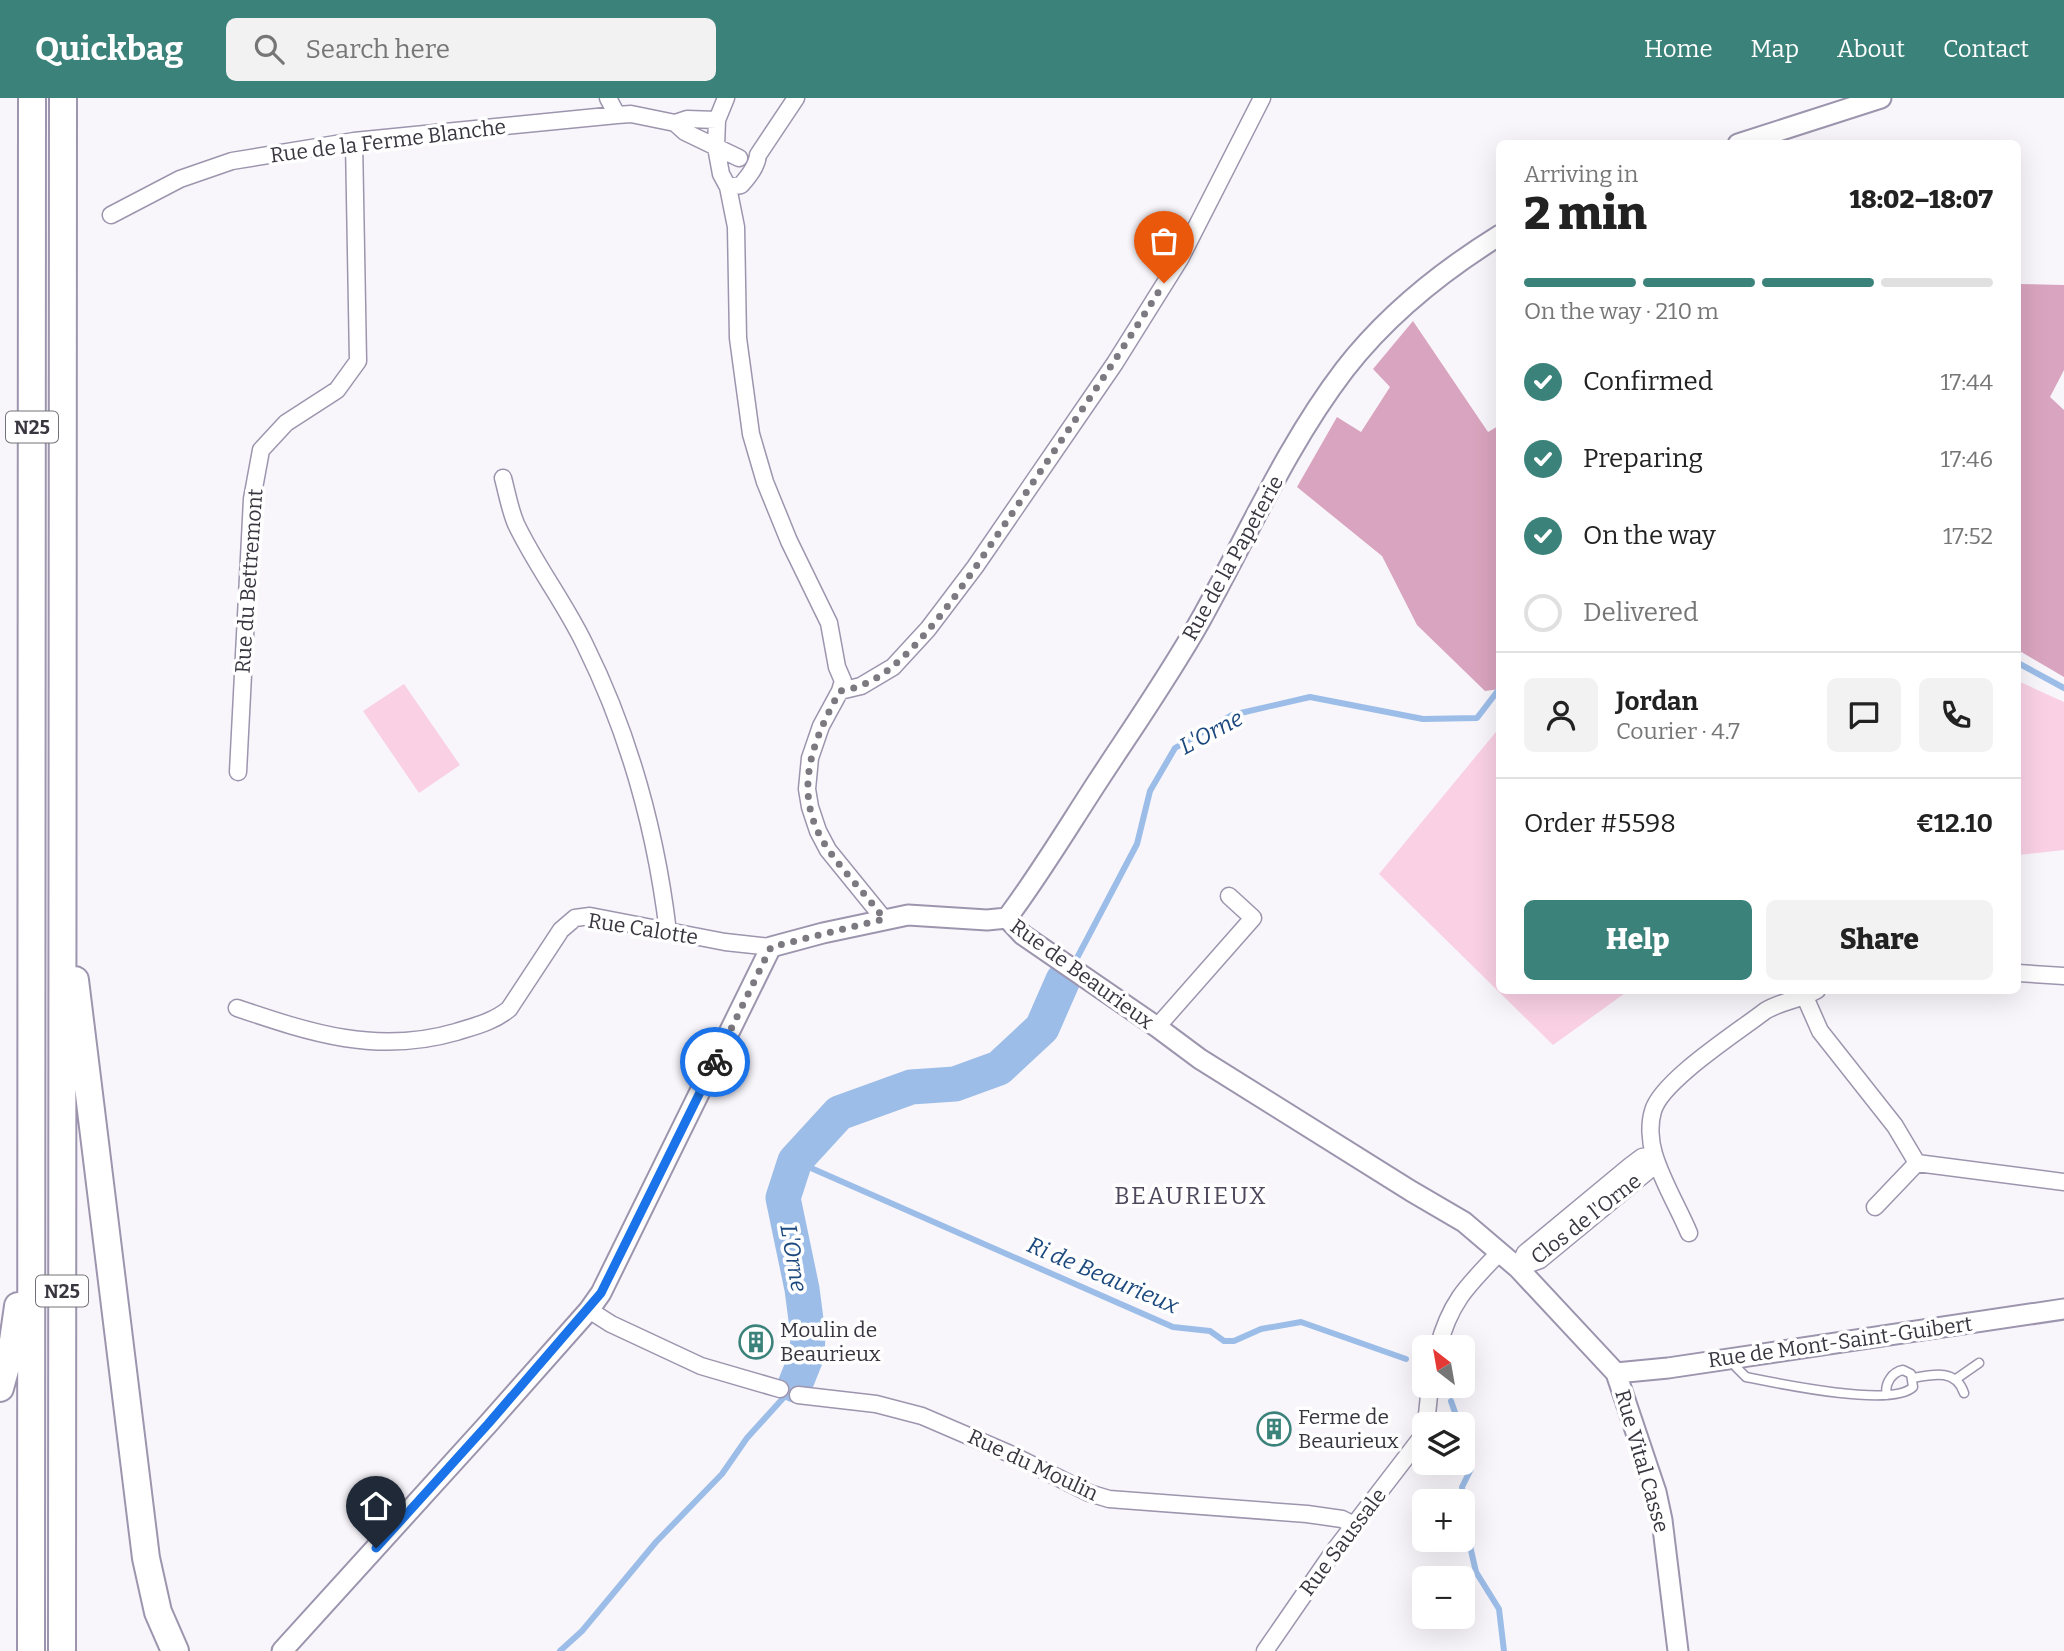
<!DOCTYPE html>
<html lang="en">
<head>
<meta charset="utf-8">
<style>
	:root { --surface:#fff; --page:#f2f2f2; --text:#222; --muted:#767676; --line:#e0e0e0; --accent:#3b827a }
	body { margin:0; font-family:Bitter,serif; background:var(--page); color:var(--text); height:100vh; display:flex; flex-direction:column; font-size:26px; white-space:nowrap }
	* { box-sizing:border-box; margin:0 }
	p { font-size:23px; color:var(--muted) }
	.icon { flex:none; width:38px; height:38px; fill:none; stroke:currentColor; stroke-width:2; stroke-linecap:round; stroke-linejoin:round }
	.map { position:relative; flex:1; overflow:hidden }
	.sheet { position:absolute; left:1496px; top:42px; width:525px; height:854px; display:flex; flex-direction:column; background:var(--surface); border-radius:10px; box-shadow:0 7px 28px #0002 }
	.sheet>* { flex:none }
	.needle { width:46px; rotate:329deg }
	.tools { position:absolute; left:1412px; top:1237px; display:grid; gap:14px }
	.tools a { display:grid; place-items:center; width:63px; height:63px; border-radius:10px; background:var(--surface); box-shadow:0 7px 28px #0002; font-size:35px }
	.pin { position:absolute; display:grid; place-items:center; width:60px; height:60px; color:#fff; margin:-72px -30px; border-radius:50% 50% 50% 0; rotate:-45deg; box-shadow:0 0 7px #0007 }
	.pin .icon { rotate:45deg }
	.courier { position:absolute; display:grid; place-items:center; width:70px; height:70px; margin:-35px; border:5px solid #1a73e8; border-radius:50%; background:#fff; color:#222; box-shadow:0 2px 9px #0007 }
	.overview em { font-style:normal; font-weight:800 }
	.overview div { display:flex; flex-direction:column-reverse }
	.overview { display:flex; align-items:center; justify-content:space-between; height:119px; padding:0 28px }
	h1 { font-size:46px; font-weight:800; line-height:52px }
	.bar { display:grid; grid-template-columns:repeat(4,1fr); gap:10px 7px; align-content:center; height:84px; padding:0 28px }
	.bar i { height:9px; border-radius:5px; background:var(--line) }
	.bar .selected { background:var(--accent) }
	.bar p { grid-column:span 4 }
	.line { display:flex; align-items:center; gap:18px; padding:0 28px; border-top:2px solid var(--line) }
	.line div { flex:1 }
	.round { display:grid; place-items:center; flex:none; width:74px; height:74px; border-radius:10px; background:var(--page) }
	ol { padding:0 28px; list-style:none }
	li { display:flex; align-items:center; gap:21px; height:77px }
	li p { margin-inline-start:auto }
	li .icon { padding:7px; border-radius:50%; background:var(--accent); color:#fff; stroke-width:4 }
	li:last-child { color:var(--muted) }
	li i { width:38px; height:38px; border:4px solid var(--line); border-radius:50% }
	.button { display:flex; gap:14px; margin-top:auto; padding:14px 28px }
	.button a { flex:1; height:80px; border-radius:10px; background:var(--accent); color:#fff; font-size:28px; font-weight:800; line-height:80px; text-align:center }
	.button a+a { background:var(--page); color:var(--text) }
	header { display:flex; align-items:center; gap:42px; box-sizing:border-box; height:98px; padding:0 35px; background:var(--accent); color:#fff }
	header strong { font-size:33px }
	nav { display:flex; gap:38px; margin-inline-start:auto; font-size:24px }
	.search { width:490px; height:63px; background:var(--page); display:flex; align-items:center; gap:18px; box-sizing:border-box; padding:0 24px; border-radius:10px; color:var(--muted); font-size:26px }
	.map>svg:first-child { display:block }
	.green { fill:#f9d0e4 }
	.forest { fill:#d9a4bf }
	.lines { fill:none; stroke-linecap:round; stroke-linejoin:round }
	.stream { stroke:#9cbde8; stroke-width:6 }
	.river { stroke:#9cbde8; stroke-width:35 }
	.service-casing { stroke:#9d95ae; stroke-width:11 }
	.minor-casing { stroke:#9d95ae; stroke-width:19 }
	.tertiary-casing { stroke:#9d95ae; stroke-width:23 }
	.trunk-casing { stroke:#9d95ae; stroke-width:30 }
	.service { stroke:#fff; stroke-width:8 }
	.minor { stroke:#fff; stroke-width:16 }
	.tertiary { stroke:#fff; stroke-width:19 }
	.trunk { stroke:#fff; stroke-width:26 }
	.done { stroke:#7c7981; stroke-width:7; stroke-dasharray:0 12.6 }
	.route { stroke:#1a73e8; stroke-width:9 }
	.labels { text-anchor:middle; stroke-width:7; stroke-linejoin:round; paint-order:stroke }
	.shield { fill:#fff; stroke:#747279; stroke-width:2 }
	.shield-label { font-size:19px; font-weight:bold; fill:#393640 }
	.street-label { font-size:21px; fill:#393640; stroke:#fff }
	.poi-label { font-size:21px; fill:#393640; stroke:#fff; text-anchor:start }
	.water-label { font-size:23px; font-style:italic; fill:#1b487d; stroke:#fff }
	.quarter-label { font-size:24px; letter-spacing:2px; fill:#4e475c; stroke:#fff }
</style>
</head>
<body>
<header>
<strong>Quickbag</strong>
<div class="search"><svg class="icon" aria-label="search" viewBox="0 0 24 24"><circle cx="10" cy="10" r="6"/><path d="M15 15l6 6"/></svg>Search here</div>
<nav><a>Home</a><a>Map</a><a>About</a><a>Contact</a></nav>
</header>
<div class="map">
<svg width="2064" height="1553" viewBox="0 0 2064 1553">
	<rect width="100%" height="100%" fill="#f8f6fb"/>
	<path class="green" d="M 2018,583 L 2064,604 L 2064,752 L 2018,757 Z
		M 404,586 L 460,667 L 419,695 L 363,613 Z
		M 1500,629 L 1500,892 L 1628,893 L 1553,947 L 1379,776 Z"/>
	<path class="forest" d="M 2018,186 L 2064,187 L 2064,272 L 2050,299 L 2064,312 L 2064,579 L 2018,552 Z
		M 1413,223 L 1488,334 L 1500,327 L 1500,591 L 1485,593 L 1417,527 L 1382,458 L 1297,389 L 1337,319 L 1361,334 L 1390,289 L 1373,271 Z"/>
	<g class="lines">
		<path class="stream" d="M 2018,565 L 2064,590
			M 1077,860 L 1137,746 L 1150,693 L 1175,650 L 1232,617 L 1310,599 L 1423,621 L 1477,620 L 1500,590
			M 795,1063 L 1173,1229 L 1210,1233 L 1224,1243 L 1234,1243 L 1261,1231 L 1301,1224 L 1406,1261
			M 1451,1303 L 1459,1326
			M 1463,1341 L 1471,1371 L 1462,1389 L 1467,1435 L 1476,1474 L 1499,1511 L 1504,1553
			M 560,1553 L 582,1533 L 656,1444 L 722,1376 L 747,1340 L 795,1287"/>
		<path class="river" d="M 795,1287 L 807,1257 L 808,1237 L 802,1191 L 783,1100 L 795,1063 L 839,1015 L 911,989 L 955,986 L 999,970 L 1042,930 L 1063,882"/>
		<defs>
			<path id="service" d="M 1734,1261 L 1736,1269 L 1746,1279 C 1776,1285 1892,1310 1913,1289 L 1911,1276 L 1903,1272 C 1892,1274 1884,1286 1887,1297
				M 1913,1280 C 1934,1276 1956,1271 1964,1295
				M 1956,1281 L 1979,1265"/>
			<path id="minor" d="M 608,0 L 617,17
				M 726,0 L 717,22 L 716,49 L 721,76 L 728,89 L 736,129 L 738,240 L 751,336 L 765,384 L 789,443 L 829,525 L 837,569 L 843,583 L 840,593 L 821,628 L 810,660 L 807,691 L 810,709 L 818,733 L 828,752 L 884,821
				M 675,25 L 687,21 L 717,22
				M 728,89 L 741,87 C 749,78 757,68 758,57 L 796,0
				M 111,117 L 180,81 L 232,63 L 354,43 L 617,17 L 631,16 L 675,25 L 685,34 L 739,60
				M 503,380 C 507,395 510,412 516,426 C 536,468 565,505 585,547 C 630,638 656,733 668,834
				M 840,593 L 861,588 L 893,569 L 928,531 L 975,469 L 1115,265 L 1180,161 L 1262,0
				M 238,674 L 252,401 L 261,352 L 286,325 L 337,292 L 358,263 L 354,43
				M 2018,875 L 2064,878
				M 1805,899 L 1820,933 L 1895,1028 L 1917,1065 L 2064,1084
				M 237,910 C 311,935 377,957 456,934 C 475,928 493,924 509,911 L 561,832 L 575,820 L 590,818 L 725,844 L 771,849
				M 1157,929 L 1253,820 L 1229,798
				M 1875,1109 L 1917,1065
				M 1689,1135 C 1678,1109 1662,1083 1654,1056 C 1650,1043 1649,1026 1653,1013 C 1661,983 1738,934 1765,913 C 1781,903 1800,902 1817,892
				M 1518,1170 L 1540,1162 L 1648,1073 L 1654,1057
				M 1518,1170 L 1525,1155 L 1630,1068 L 1642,1059 L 1654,1057
				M 589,1212 L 611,1226 L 701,1268 L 780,1291
				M 1438,1250 C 1450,1204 1467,1188 1499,1155
				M 798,1297 L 876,1306 L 922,1318 L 1008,1355 L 1089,1395 L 1109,1401 L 1307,1416 L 1342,1421 L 1354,1427
				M 1426,1326 L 1430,1288
				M 1265,1553 L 1334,1453 L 1424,1336"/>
			<path id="tertiary" d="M 1738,46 L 1881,0
				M 1007,820 L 1023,837 L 1157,929 L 1200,961 L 1411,1093 L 1464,1124 L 1518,1170 L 1616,1275 L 1656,1394 L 1662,1422 L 1678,1553
				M 1007,820 C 1040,776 1068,729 1098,683 C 1132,631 1169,578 1200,523 C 1247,439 1286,348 1345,271 C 1387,217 1442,173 1500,137
				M 1616,1275 L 1668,1270 L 2064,1211
				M 282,1553 L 488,1326 L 589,1212 L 601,1195 L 771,849 L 823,835 L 908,817 L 987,822 L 1007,820"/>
			<path id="trunk" d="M 75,882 L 146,1460 L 158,1514 L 175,1553
				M 0,1290 L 13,1243 L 18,1208
				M 31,1553 L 32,0
				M 62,1553 L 63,0"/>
		</defs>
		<use href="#service" class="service-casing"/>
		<use href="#minor" class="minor-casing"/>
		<use href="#tertiary" class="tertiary-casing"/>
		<use href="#trunk" class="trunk-casing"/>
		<use href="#service" class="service"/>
		<use href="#minor" class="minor"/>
		<use href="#tertiary" class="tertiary"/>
		<use href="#trunk" class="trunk"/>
	</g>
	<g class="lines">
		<path class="done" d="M 715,964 L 771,849 L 884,821 C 867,797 846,777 830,754 C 790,699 811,645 840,593 C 860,590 878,581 893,568 C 938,530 977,466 1011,417 C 1063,340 1115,264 1164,185"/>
		<path class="route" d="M 376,1450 L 488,1326 L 601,1195 L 715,964"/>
	</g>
	<defs>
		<symbol id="building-ring" viewBox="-11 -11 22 22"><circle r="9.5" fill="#fff" stroke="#3b827a" stroke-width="1.5"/><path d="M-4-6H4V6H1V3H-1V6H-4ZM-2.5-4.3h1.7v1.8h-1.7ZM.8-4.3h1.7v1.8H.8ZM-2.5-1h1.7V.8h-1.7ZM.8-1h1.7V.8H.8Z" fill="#3b827a"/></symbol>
	</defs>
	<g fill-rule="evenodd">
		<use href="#building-ring" x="737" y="1225" width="38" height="38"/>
		<use href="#building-ring" x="1255" y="1312" width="38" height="38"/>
	</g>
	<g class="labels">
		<g class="shield">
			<rect x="6" y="313.5" width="52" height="31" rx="5"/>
			<rect x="36" y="1177.5" width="52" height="31" rx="5"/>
		</g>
		<g class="shield-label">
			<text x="32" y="336">N25</text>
			<text x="62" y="1200">N25</text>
		</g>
		<g class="street-label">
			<text transform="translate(388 43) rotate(-7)" y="7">Rue de la Ferme Blanche</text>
			<text transform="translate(1233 460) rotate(-61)" y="7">Rue de la Papeterie</text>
			<text transform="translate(249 483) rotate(-86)" y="7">Rue du Bettremont</text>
			<text transform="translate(643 831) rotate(9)" y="7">Rue Calotte</text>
			<text transform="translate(1082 876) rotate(36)" y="7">Rue de Beaurieux</text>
			<text transform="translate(1586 1121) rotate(-38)" y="7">Clos de l'Orne</text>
			<text transform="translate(1840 1244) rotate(-8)" y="7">Rue de Mont-Saint-Guibert</text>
			<text transform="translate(1642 1363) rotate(74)" y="7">Rue Vital Casse</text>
			<text transform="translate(1033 1367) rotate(25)" y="7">Rue du Moulin</text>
			<text transform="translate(1343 1444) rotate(-53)" y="7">Rue Saussale</text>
		</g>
		<g class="poi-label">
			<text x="780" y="1239">Moulin de<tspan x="780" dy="24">Beaurieux</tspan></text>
			<text x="1298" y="1326">Ferme de<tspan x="1298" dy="24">Beaurieux</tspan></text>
		</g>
		<g class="water-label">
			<text transform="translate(1211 634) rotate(-28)" y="8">L'Orne</text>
			<text transform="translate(794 1160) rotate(80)" y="8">L'Orne</text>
			<text transform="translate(1103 1177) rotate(23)" y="8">Ri de Beaurieux</text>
		</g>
		<g class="quarter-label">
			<text x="1191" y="1106">BEAURIEUX</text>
		</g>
	</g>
</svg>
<div class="tools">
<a><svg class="needle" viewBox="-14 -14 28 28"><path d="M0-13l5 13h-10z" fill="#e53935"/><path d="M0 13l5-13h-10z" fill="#767676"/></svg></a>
<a><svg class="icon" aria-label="layers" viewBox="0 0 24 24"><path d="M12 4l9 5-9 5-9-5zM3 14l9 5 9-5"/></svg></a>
<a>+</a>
<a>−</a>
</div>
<div class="pin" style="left:1164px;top:185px;background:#ea580c"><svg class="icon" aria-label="bag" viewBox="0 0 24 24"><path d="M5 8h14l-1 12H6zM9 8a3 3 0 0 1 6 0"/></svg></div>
<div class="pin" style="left:376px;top:1450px;background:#1f2937"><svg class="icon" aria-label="home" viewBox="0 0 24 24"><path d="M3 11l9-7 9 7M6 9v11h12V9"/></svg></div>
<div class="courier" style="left:715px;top:964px"><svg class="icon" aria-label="bike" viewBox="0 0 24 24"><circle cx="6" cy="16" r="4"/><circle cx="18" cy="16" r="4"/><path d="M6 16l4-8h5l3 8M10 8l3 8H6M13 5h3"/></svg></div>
<section class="sheet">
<div class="overview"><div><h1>2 min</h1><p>Arriving in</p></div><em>18:02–18:07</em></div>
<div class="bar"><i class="selected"></i><i class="selected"></i><i class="selected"></i><i></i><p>On the way · 210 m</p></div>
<ol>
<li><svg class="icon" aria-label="check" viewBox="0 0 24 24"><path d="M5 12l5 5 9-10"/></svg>Confirmed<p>17:44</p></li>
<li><svg class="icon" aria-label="check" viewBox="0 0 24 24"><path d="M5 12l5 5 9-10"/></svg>Preparing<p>17:46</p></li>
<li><svg class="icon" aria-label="check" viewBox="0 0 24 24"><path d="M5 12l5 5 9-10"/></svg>On the way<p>17:52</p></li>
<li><i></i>Delivered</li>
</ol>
<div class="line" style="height:126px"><a class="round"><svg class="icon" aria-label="person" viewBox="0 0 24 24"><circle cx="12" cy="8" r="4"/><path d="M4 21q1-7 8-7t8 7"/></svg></a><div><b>Jordan</b><p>Courier · 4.7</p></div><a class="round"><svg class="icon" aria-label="chat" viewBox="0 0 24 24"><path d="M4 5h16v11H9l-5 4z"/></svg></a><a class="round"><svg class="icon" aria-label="phone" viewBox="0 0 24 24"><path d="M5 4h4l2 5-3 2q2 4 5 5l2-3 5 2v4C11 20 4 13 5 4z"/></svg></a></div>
<div class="line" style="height:91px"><div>Order #5598</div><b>€12.10</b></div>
<div class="button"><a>Help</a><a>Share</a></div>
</section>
</div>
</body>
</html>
